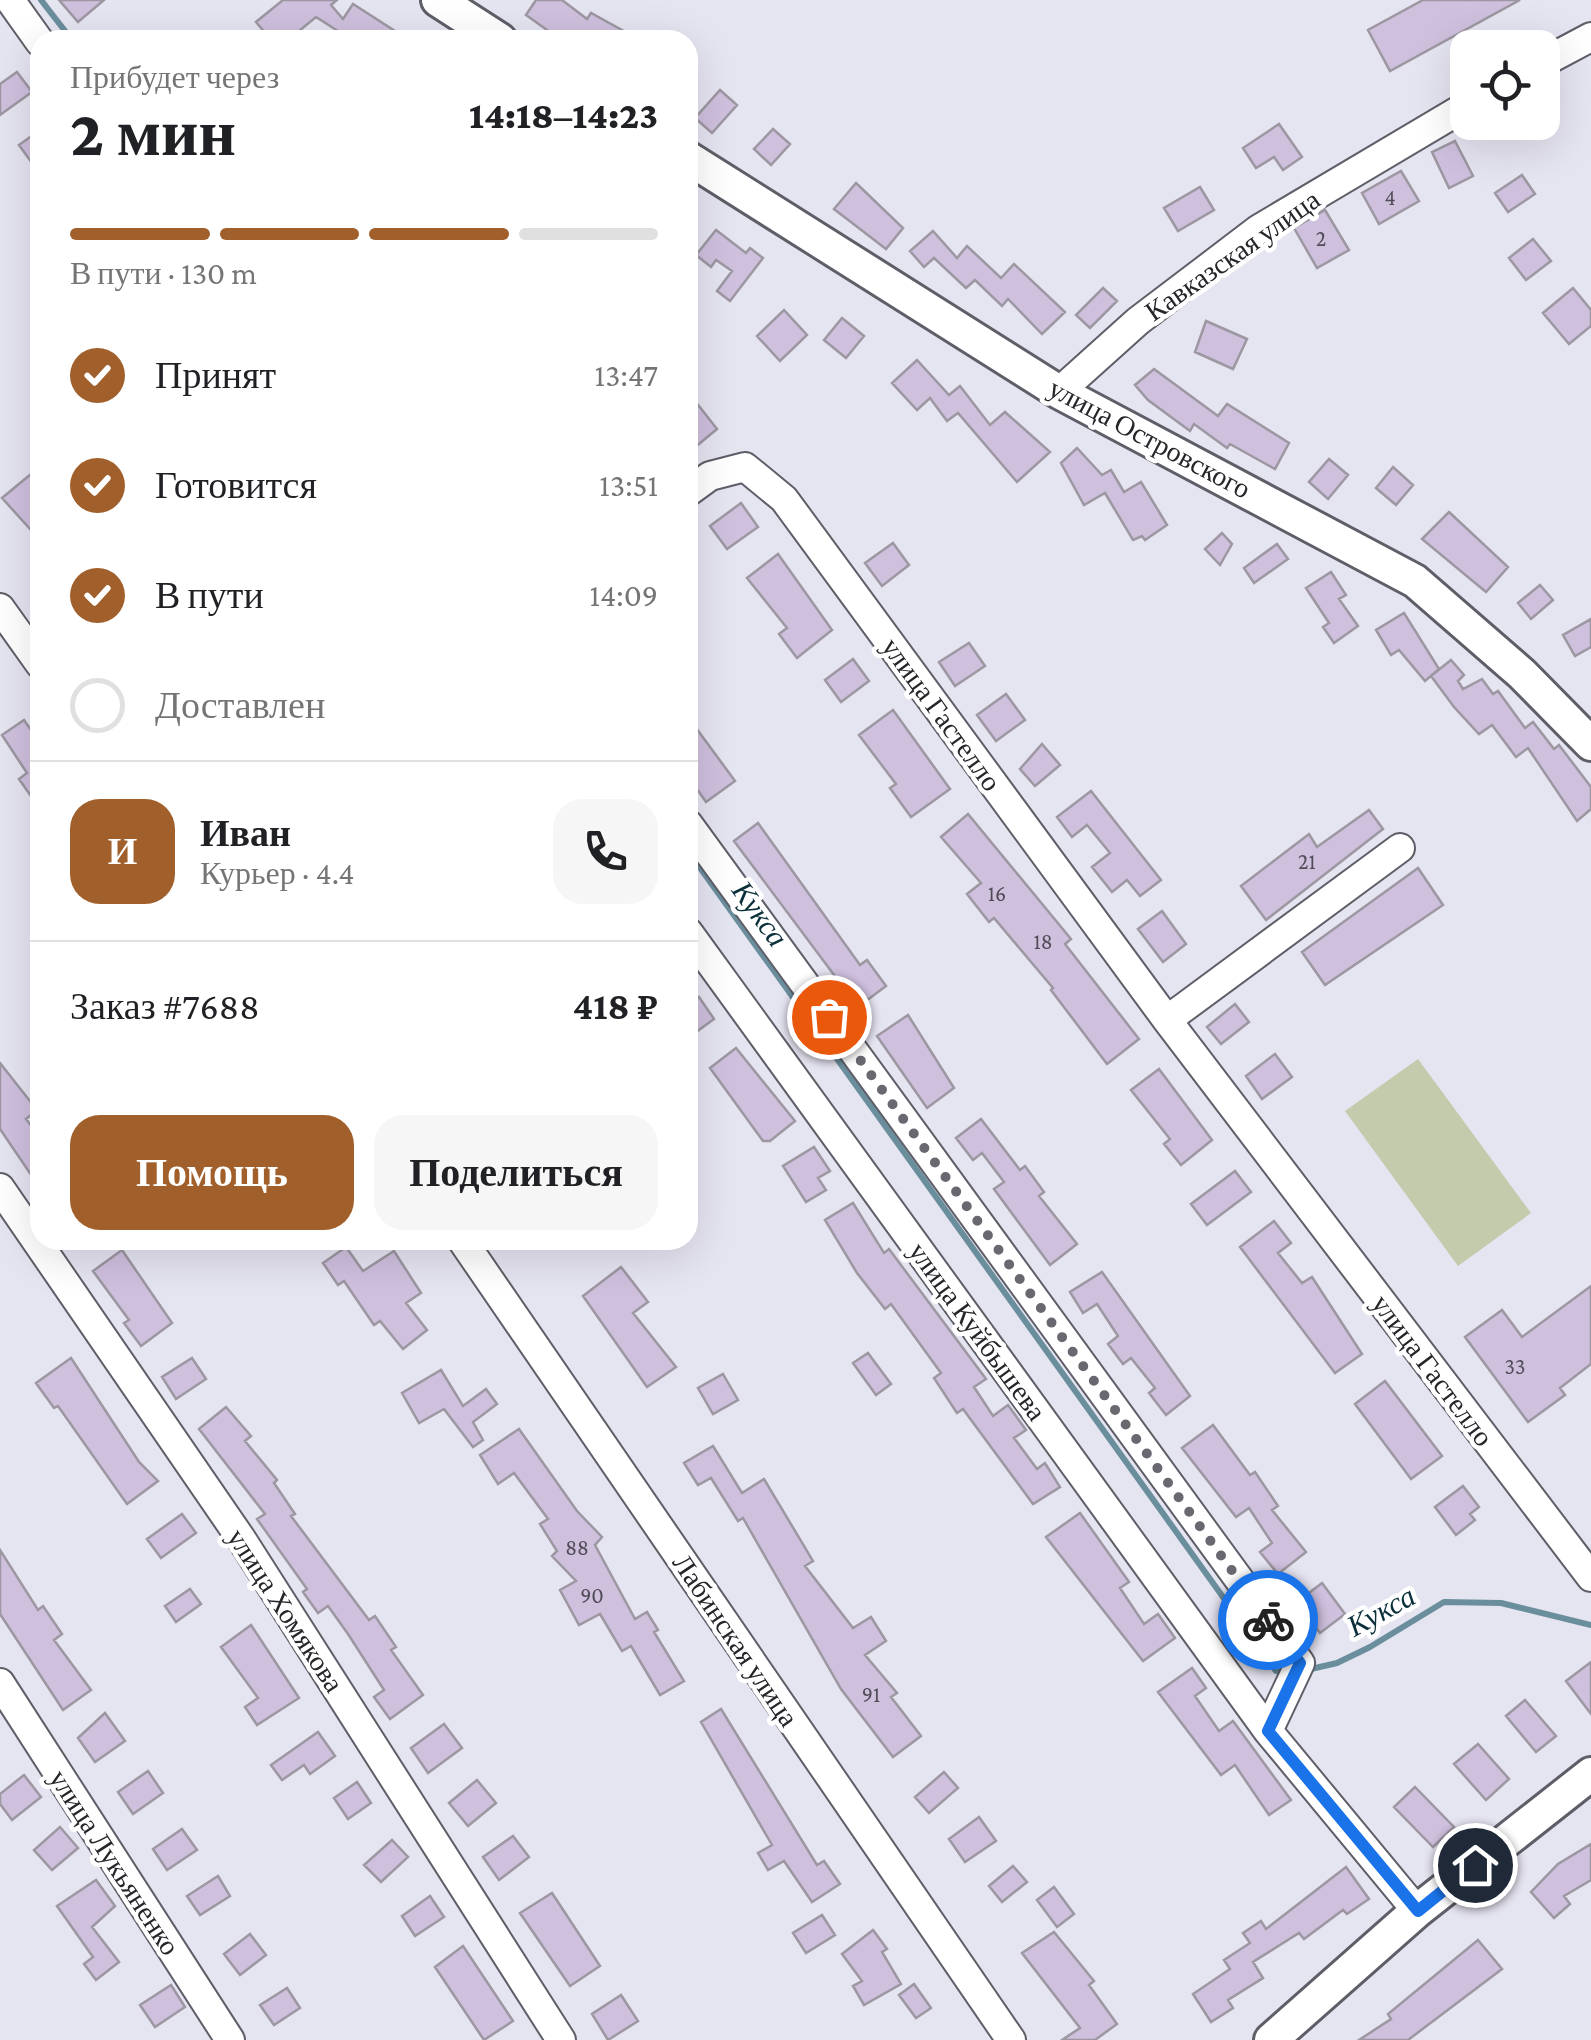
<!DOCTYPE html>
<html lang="ru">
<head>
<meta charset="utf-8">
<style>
	:root { --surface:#fff; --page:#f6f6f6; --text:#202124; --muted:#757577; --line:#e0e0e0; --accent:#a1602b }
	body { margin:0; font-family:"Crimson Pro",serif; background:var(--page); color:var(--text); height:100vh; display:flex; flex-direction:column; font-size:38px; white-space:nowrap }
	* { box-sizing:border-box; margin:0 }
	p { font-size:32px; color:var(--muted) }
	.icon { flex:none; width:55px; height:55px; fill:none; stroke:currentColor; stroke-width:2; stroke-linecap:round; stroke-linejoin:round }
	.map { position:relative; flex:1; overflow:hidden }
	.panel { position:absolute; left:30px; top:30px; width:668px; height:1220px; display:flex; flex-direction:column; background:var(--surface); border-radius:30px; box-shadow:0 10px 40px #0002 }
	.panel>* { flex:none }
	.buttons { position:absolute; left:1450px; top:30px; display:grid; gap:20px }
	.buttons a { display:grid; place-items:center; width:110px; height:110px; border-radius:20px; background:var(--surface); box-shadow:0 10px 40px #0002; font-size:50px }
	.pin { position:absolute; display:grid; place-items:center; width:85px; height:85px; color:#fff; margin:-42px; border:5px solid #fff; border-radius:50%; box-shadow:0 2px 10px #0007 }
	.courier { position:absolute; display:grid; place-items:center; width:100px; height:100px; margin:-50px; border:8px solid #1a73e8; border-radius:50%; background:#fff; color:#222; box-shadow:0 2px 12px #0007 }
	.overview em { font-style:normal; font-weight:800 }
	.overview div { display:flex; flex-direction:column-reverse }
	.overview { display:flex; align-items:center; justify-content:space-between; height:170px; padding:0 40px }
	h1 { font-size:65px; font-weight:800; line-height:75px }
	.bar { display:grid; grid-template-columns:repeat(4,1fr); gap:15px 10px; align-content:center; height:120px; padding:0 40px }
	.bar i { height:12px; border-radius:8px; background:var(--line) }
	.bar .selected { background:var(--accent) }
	.bar p { grid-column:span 4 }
	.line { display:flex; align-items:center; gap:25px; padding:0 40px; border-top:2px solid var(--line) }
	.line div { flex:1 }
	.round { display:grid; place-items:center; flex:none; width:105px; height:105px; border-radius:30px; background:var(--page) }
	ol { padding:0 40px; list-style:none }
	li { display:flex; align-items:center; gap:30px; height:110px }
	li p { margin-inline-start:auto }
	li .icon { padding:10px; border-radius:50%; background:var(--accent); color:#fff; stroke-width:4 }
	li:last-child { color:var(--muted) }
	li i { width:55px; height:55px; border:5px solid var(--line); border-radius:50% }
	.button { display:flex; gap:20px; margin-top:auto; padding:20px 40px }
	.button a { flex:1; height:115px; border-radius:30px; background:var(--accent); color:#fff; font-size:40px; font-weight:800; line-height:115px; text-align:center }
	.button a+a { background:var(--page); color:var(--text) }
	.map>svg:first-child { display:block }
	.green { fill:#c4cbad }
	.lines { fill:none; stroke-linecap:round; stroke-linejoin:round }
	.stream { stroke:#6a8e9c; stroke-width:6 }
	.building { fill:#cfc0de; stroke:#9c97a1; stroke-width:2.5 }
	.minor-casing { stroke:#5e5e68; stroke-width:32 }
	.tertiary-casing { stroke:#5e5e68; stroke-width:38 }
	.minor { stroke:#fff; stroke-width:28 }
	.tertiary { stroke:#fff; stroke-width:32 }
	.done { stroke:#696870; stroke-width:10; stroke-dasharray:0 18 }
	.route { stroke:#1a73e8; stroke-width:12 }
	.labels { text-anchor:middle; stroke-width:9; stroke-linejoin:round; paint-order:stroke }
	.number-label { font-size:22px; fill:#504c57 }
	.street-label { font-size:28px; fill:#26252a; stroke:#fff }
	.water-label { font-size:30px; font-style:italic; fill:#0b2f3b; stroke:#fff }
</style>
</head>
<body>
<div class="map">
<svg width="1591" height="2040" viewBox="0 0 1591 2040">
	<rect width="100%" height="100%" fill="#e5e4f1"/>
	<path class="green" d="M 1418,1059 L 1531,1213 L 1458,1266 L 1345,1111 Z"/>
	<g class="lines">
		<path class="stream" d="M 41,0 L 72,40
			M 688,851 L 1276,1671 L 1288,1672
			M 1311,1669 L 1337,1663 L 1370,1647 L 1444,1602 L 1501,1603 L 1591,1625"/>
	</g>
	<path class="building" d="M 59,0 L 104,0 L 78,22 Z
		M 283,0 L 337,0 L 331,5 L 343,19 L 353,4 L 409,40 L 352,40 L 316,17 L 288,40 L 271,40 L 256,22 Z
		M 536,0 L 562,0 L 587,19 L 591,13 L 640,40 L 561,40 L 526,15 Z
		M 1423,0 L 1520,0 L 1390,71 L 1368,30 Z
		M 17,72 L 32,92 L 0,115 L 0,84 Z
		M 720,90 L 737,105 L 712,133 L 695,118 Z
		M 1279,124 L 1302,157 L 1283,170 L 1274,157 L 1256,168 L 1243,148 Z
		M 773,129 L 790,144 L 771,165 L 754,149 Z
		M 40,130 L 40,174 L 19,145 Z
		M 1455,141 L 1473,176 L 1449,188 L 1432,152 Z
		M 1401,171 L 1419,201 L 1379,224 L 1362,193 Z
		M 1522,175 L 1535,194 L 1508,212 L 1495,193 Z
		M 856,183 L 903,228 L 886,249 L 834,209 Z
		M 1200,187 L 1214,210 L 1178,231 L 1164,208 Z
		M 1325,210 L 1349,250 L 1317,268 L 1294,228 Z
		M 716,230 L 746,253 L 750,248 L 763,258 L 730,301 L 717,291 L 732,271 L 716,260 L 711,267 L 696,255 Z
		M 933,231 L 957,258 L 967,246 L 1001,278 L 1014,264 L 1065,312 L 1042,334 L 1008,299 L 1002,306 L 975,280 L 966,288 L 934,258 L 924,267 L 910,251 Z
		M 1533,239 L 1551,261 L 1526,280 L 1509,258 Z
		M 1103,288 L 1117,301 L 1090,328 L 1076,315 Z
		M 1573,288 L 1591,310 L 1591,326 L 1569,344 L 1543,313 Z
		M 784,310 L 807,335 L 780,361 L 757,336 Z
		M 842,318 L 864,336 L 846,358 L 824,340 Z
		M 1206,321 L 1247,339 L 1233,369 L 1195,352 Z
		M 917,360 L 949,395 L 960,386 L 990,425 L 1005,412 L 1050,452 L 1017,482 L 958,413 L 947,421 L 930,398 L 917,410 L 892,383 Z
		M 1154,369 L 1218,416 L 1227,404 L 1289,443 L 1275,469 L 1230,444 L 1227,448 L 1194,424 L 1190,431 L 1148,400 L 1135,385 Z
		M 688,392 L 717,429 L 688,453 Z
		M 1077,448 L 1102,475 L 1111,470 L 1124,492 L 1141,482 L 1167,525 L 1145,540 L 1142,536 L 1133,540 L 1105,493 L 1084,505 L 1061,463 Z
		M 1329,459 L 1348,475 L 1328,499 L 1309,482 Z
		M 1393,467 L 1413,485 L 1396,505 L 1376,488 Z
		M 31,474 L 40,485 L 40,540 L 2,498 Z
		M 741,503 L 758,527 L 727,549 L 710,526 Z
		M 1449,512 L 1508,567 L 1486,592 L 1422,539 Z
		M 1222,533 L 1232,544 L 1220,565 L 1205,549 Z
		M 893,543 L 909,565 L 882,586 L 865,563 Z
		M 1277,544 L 1288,559 L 1254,583 L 1244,568 Z
		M 778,554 L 832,630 L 797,658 L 779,634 L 787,628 L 747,578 Z
		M 1331,572 L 1346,595 L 1339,599 L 1358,626 L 1334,643 L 1323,627 L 1329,623 L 1306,588 Z
		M 1540,585 L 1553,600 L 1531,619 L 1518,603 Z
		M 1404,613 L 1439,669 L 1425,681 L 1399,650 L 1391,655 L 1376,630 Z
		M 1591,619 L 1591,647 L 1575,656 L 1563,635 Z
		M 969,643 L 985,666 L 955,686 L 939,662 Z
		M 853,659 L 869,681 L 841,702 L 825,680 Z
		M 1451,660 L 1464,675 L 1458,681 L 1463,689 L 1482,679 L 1493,694 L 1498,691 L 1525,728 L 1533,722 L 1554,749 L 1559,745 L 1591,787 L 1591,809 L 1577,821 L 1528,748 L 1516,757 L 1492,725 L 1479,734 L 1454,707 L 1431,676 Z
		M 1006,694 L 1025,720 L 996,741 L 977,715 Z
		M 893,710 L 950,789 L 911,817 L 890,788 L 896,784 L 859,735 Z
		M 688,717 L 735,781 L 706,802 L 688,776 Z
		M 24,720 L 40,743 L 40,809 L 19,779 L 27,773 L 2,735 Z
		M 1042,744 L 1060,765 L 1035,786 L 1020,769 Z
		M 1091,791 L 1161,880 L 1140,896 L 1127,880 L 1112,892 L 1092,867 L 1110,853 L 1087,825 L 1072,837 L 1057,817 Z
		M 1369,810 L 1383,829 L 1266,920 L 1241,886 L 1309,834 L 1317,847 Z
		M 968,814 L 1071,939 L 1065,944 L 1139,1039 L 1107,1064 L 1051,990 L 1053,988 L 994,918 L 989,922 L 967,894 L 981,883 L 941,837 Z
		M 758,823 L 860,965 L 867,960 L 886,986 L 858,1007 L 734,841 Z
		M 1418,868 L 1443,905 L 1325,985 L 1302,952 Z
		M 1162,911 L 1186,944 L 1163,962 L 1138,929 Z
		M 699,997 L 714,1019 L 688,1038 L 688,1005 Z
		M 1235,1004 L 1249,1022 L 1221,1044 L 1207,1027 Z
		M 908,1015 L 954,1088 L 927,1108 L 877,1036 Z
		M 736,1048 L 795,1121 L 770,1141 L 763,1141 L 710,1068 Z
		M 1275,1054 L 1292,1077 L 1262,1099 L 1246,1076 Z
		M 0,1063 L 37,1110 L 26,1119 L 40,1137 L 40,1188 L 0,1129 Z
		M 1159,1069 L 1212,1140 L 1181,1165 L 1164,1144 L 1170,1139 L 1131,1090 Z
		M 981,1119 L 1020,1170 L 1025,1166 L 1044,1192 L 1039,1196 L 1077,1244 L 1050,1265 L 994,1189 L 1004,1182 L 982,1153 L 973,1160 L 956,1138 Z
		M 814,1147 L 830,1171 L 818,1178 L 826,1190 L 806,1202 L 783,1166 Z
		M 1235,1171 L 1251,1192 L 1207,1225 L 1191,1204 Z
		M 853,1203 L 884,1253 L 889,1249 L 986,1379 L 974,1387 L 993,1416 L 1008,1405 L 1026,1430 L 1014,1438 L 1037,1469 L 1045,1463 L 1060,1487 L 1033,1504 L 963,1409 L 957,1413 L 934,1378 L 941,1373 L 891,1304 L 885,1309 L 857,1273 L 825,1220 Z
		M 1274,1221 L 1291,1243 L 1278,1253 L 1302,1283 L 1312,1277 L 1362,1354 L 1335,1373 L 1240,1247 Z
		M 346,1247 L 363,1271 L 394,1251 L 421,1293 L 406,1303 L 427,1330 L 403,1349 L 380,1321 L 374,1325 L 344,1281 L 338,1285 L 323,1263 Z
		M 122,1250 L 172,1323 L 141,1346 L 124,1323 L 129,1320 L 93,1271 Z
		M 621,1267 L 648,1302 L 633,1313 L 676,1367 L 647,1387 L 583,1296 Z
		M 1102,1272 L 1190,1396 L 1166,1415 L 1149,1393 L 1155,1388 L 1131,1358 L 1123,1364 L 1108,1344 L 1118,1336 L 1097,1304 L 1083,1313 L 1070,1292 Z
		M 1591,1286 L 1591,1364 L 1560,1388 L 1565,1395 L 1528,1422 L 1465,1337 L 1502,1310 L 1522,1337 Z
		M 868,1353 L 891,1384 L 876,1395 L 853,1363 Z
		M 71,1358 L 139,1462 L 158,1481 L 127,1504 L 58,1406 L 54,1408 L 36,1383 Z
		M 192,1358 L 206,1379 L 176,1399 L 162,1377 Z
		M 441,1370 L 463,1406 L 486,1389 L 497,1404 L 473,1422 L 483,1440 L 473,1447 L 444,1409 L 419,1423 L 402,1393 Z
		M 723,1374 L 738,1400 L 713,1414 L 698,1388 Z
		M 1385,1381 L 1442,1456 L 1411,1479 L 1355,1404 Z
		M 226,1407 L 251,1436 L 245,1441 L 277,1480 L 274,1483 L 295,1514 L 291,1516 L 369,1620 L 375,1616 L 396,1647 L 391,1650 L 423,1695 L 390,1719 L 374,1697 L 384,1690 L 348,1634 L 328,1606 L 318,1613 L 303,1592 L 307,1589 L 257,1519 L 265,1514 L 199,1429 Z
		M 1213,1425 L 1250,1475 L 1255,1472 L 1278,1506 L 1272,1510 L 1306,1552 L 1278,1574 L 1260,1552 L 1272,1543 L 1249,1508 L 1236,1517 L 1182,1448 Z
		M 519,1429 L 577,1511 L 602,1537 L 595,1545 L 635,1619 L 647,1612 L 658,1630 L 654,1632 L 684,1681 L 660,1695 L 631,1646 L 622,1651 L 600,1614 L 579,1625 L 560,1590 L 576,1581 L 552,1556 L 557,1551 L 540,1524 L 548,1519 L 514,1473 L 498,1484 L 480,1455 Z
		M 713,1446 L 742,1493 L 764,1479 L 813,1561 L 805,1566 L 853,1628 L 871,1617 L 886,1641 L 865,1655 L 897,1693 L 891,1697 L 921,1736 L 893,1757 L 841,1689 L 743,1518 L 738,1521 L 711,1478 L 698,1485 L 684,1463 Z
		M 1463,1486 L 1479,1507 L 1470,1514 L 1475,1520 L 1456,1535 L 1435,1507 Z
		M 1080,1513 L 1129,1582 L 1120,1588 L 1144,1624 L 1158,1614 L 1175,1638 L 1143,1661 L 1046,1537 Z
		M 182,1514 L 196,1533 L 161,1558 L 147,1539 Z
		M 0,1550 L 38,1610 L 43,1606 L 62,1634 L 54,1640 L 91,1690 L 63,1710 L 0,1614 Z
		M 1322,1583 L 1345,1614 L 1320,1633 L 1297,1602 Z
		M 190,1589 L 201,1604 L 176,1622 L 165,1606 Z
		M 251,1625 L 299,1698 L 257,1725 L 245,1707 L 258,1698 L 221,1647 Z
		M 1591,1662 L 1591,1714 L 1566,1681 Z
		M 1192,1668 L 1206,1688 L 1195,1696 L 1219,1731 L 1233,1721 L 1291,1800 L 1269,1815 L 1235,1765 L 1221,1775 L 1158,1692 Z
		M 1525,1700 L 1556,1736 L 1536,1752 L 1506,1716 Z
		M 721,1709 L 817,1865 L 824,1861 L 840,1884 L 812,1902 L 784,1861 L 768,1870 L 758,1853 L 772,1845 L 701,1722 Z
		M 105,1713 L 125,1741 L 95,1762 L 78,1738 Z
		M 444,1724 L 462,1748 L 428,1773 L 411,1748 Z
		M 318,1732 L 335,1756 L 310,1774 L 304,1765 L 282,1780 L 271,1765 Z
		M 1478,1744 L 1509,1779 L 1486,1800 L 1454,1764 Z
		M 148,1771 L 163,1793 L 133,1814 L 118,1792 Z
		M 944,1772 L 958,1788 L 929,1813 L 915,1797 Z
		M 24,1775 L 41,1797 L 12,1820 L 0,1804 L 0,1794 Z
		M 477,1780 L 496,1803 L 468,1826 L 449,1803 Z
		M 357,1782 L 371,1803 L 348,1819 L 334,1798 Z
		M 1415,1787 L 1454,1827 L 1433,1847 L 1394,1807 Z
		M 979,1817 L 996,1841 L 965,1862 L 949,1839 Z
		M 60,1827 L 78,1848 L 52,1870 L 34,1850 Z
		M 182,1829 L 197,1850 L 167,1870 L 153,1849 Z
		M 513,1836 L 529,1857 L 499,1880 L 483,1857 Z
		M 392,1840 L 408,1857 L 381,1882 L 364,1865 Z
		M 1591,1844 L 1591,1880 L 1564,1896 L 1570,1904 L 1554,1918 L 1531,1892 L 1558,1864 Z
		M 1013,1866 L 1027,1882 L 1002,1902 L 989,1886 Z
		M 1346,1867 L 1369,1899 L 1347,1914 L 1343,1910 L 1304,1939 L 1299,1933 L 1253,1962 L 1263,1978 L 1228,2000 L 1233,2008 L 1211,2022 L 1193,1994 L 1230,1969 L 1224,1960 L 1250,1943 L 1243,1933 L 1261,1921 L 1266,1929 Z
		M 218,1876 L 230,1896 L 200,1915 L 187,1896 Z
		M 96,1880 L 115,1906 L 92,1927 L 119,1962 L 96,1980 L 84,1964 L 93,1957 L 57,1906 Z
		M 1054,1887 L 1074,1914 L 1057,1927 L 1037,1900 Z
		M 552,1893 L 600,1966 L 570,1986 L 520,1913 Z
		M 430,1896 L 444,1917 L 415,1936 L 402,1916 Z
		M 822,1915 L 835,1935 L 806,1953 L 793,1933 Z
		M 873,1930 L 887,1949 L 882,1952 L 901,1984 L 864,2005 L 853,1986 L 862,1981 L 842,1954 Z
		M 1054,1932 L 1094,1981 L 1089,1985 L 1117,2024 L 1095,2040 L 1062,2040 L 1080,2028 L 1022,1953 Z
		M 250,1934 L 266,1955 L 240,1975 L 224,1954 Z
		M 1478,1940 L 1502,1969 L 1408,2040 L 1359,2040 L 1391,2019 L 1388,2014 Z
		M 463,1946 L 513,2021 L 484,2040 L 435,1967 Z
		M 914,1984 L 931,2008 L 916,2018 L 899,1995 Z
		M 171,1985 L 185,2007 L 155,2027 L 140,2005 Z
		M 287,1988 L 300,2008 L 274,2025 L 260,2005 Z
		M 621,1995 L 638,2021 L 608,2040 L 592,2014 Z"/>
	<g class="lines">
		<defs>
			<path id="minor" d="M 10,0 L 40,42
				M 1542,63 L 1591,37
				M 1059,392 L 1138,321 L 1259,229 L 1468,105
				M 688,492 L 710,476 L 745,467 L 784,499 L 1167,1020 L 1591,1577
				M 0,608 L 40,664
				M 688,824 L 1300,1663 L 1268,1731
				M 688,932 L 1268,1731 L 1417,1911
				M 1167,1020 L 1400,848
				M 0,1188 L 242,1540 L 561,2040
				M 462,1240 L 1011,2040
				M 0,1683 L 230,2040"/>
			<path id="tertiary" d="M 438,0 L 500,40
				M 688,158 L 1059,392 L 1415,581 L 1522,674 L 1591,744
				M 1271,2040 L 1417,1911 L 1591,1774"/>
		</defs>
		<use href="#minor" class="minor-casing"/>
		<use href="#tertiary" class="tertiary-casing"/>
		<use href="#minor" class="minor"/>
		<use href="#tertiary" class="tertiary"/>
	</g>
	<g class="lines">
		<path class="done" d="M 829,1017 L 1268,1620"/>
		<path class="route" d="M 1268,1620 L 1300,1663 L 1268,1731 L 1418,1911 L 1475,1865"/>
	</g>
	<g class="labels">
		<g class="number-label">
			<text x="1390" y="205">4</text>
			<text x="1321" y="246">2</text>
			<text x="1307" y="869">21</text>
			<text x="997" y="901">16</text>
			<text x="1043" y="949">18</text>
			<text x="1515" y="1374">33</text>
			<text x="577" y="1555">88</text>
			<text x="592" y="1603">90</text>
			<text x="871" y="1702">91</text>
		</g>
		<g class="street-label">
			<text transform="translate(1232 255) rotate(-35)" y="10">Кавказская улица</text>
			<text transform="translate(1150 438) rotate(28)" y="10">улица Островского</text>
			<text transform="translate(942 714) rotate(54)" y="10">улица Гастелло</text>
			<text transform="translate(978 1331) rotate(54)" y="10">улица Куйбышева</text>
			<text transform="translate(1433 1370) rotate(53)" y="10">улица Гастелло</text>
			<text transform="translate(286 1610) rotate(57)" y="10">улица Хомякова</text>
			<text transform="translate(736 1640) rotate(56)" y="10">Лабинская улица</text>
			<text transform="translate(115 1862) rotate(57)" y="10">улица Лукьяненко</text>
		</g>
		<g class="water-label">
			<text transform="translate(760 914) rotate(54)" y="10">Кукса</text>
			<text transform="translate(1381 1611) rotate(-29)" y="10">Кукса</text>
		</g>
	</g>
</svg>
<div class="buttons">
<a><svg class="icon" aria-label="locate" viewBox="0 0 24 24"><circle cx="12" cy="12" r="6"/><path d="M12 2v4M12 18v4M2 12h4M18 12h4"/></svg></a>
</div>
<div class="pin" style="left:829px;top:1017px;background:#ea580c"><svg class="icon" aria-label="bag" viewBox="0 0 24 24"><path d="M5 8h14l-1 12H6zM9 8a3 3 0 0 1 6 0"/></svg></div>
<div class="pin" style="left:1475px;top:1865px;background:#1f2937"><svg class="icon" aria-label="home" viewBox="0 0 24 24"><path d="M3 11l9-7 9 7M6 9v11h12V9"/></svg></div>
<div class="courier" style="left:1268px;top:1620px"><svg class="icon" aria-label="bike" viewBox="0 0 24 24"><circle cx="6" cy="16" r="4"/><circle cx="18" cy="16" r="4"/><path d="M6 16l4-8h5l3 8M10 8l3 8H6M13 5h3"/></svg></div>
<section class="panel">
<div class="overview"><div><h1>2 мин</h1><p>Прибудет через</p></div><em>14:18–14:23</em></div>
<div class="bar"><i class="selected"></i><i class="selected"></i><i class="selected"></i><i></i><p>В пути · 130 m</p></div>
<ol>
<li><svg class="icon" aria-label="check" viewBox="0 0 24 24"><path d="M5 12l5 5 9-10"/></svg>Принят<p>13:47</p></li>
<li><svg class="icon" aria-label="check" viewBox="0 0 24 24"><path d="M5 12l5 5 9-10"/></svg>Готовится<p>13:51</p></li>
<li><svg class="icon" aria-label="check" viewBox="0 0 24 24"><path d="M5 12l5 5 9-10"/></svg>В пути<p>14:09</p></li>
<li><i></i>Доставлен</li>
</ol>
<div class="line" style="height:180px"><b class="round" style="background:var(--accent);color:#fff">И</b><div><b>Иван</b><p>Курьер · 4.4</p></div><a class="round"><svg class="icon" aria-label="phone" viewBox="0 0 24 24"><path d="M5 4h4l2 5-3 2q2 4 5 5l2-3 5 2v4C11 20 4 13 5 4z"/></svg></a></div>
<div class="line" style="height:130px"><div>Заказ #7688</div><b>418 ₽</b></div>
<div class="button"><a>Помощь</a><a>Поделиться</a></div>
</section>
</div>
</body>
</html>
